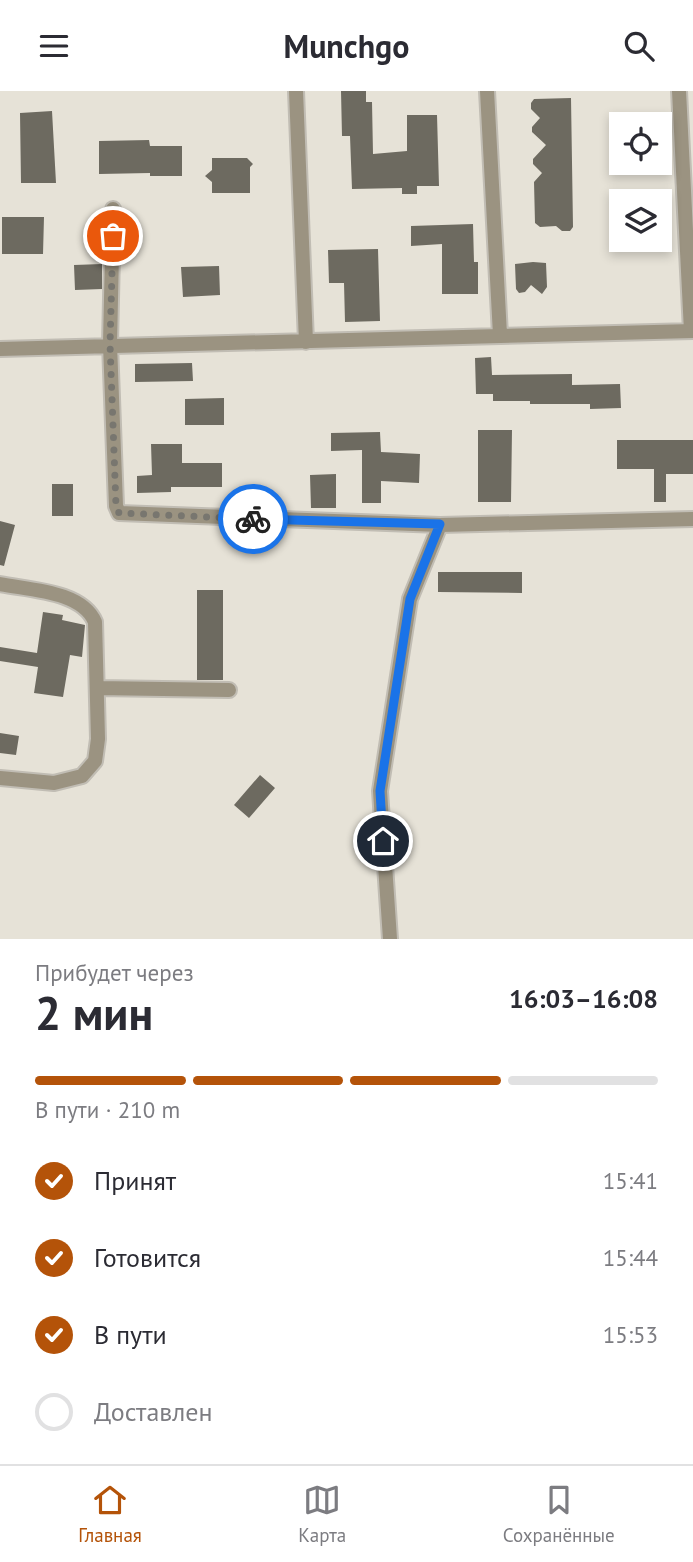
<!DOCTYPE html>
<html lang="ru">
<head>
<meta charset="utf-8">
<style>
	:root { --surface:#fff; --page:#f2f2f3; --text:#2b2b33; --muted:#7c7c81; --line:#e1e1e2; --accent:#b45309 }
	body { margin:0; font-family:"PT Sans",sans-serif; background:var(--page); color:var(--text); height:100vh; display:flex; flex-direction:column; font-size:26px; white-space:nowrap }
	* { box-sizing:border-box; margin:0 }
	p { font-size:23px; color:var(--muted) }
	.icon { flex:none; width:38px; height:38px; fill:none; stroke:currentColor; stroke-width:2; stroke-linecap:round; stroke-linejoin:round }
	.map { position:relative; height:848px; overflow:hidden }
	.sheet { display:flex; flex-direction:column; background:var(--surface); flex:1 }
	.sheet>* { flex:none }
	.tools { position:absolute; left:609px; top:21px; display:grid; gap:14px }
	.tools a { display:grid; place-items:center; width:63px; height:63px; border-radius:0px; background:var(--surface); box-shadow:0 4px 10px #0003; font-size:35px }
	.pin { position:absolute; display:grid; place-items:center; width:60px; height:60px; color:#fff; margin:-30px; border:4px solid #fff; border-radius:50%; box-shadow:0 2px 7px #0007 }
	.courier { position:absolute; display:grid; place-items:center; width:70px; height:70px; margin:-35px; border:5px solid #1a73e8; border-radius:50%; background:#fff; color:#222; box-shadow:0 2px 9px #0007 }
	.overview em { font-style:normal; font-weight:700 }
	.overview div { display:flex; flex-direction:column-reverse }
	.overview { display:flex; align-items:center; justify-content:space-between; height:119px; padding:0 35px }
	h1 { font-size:46px; font-weight:700; line-height:52px }
	.bar { display:grid; grid-template-columns:repeat(4,1fr); gap:10px 7px; align-content:center; height:84px; padding:0 35px }
	.bar i { height:9px; border-radius:5px; background:var(--line) }
	.bar .active { background:var(--accent) }
	.bar p { grid-column:span 4 }
	ol { padding:0 35px; list-style:none }
	li { display:flex; align-items:center; gap:21px; height:77px }
	li p { margin-inline-start:auto }
	li .icon { padding:7px; border-radius:50%; background:var(--accent); color:#fff; stroke-width:4 }
	li:last-child { color:var(--muted) }
	li i { width:38px; height:38px; border:4px solid var(--line); border-radius:50% }
	header { display:flex; justify-content:space-between; align-items:center; height:91px; padding:0 35px; background:var(--surface); font-size:32px; font-weight:700 }
	.dock { display:flex; justify-content:space-around; align-items:center; height:98px; border-top:2px solid var(--line); background:var(--surface); font-size:19px; color:var(--muted) }
	.dock a { display:grid; justify-items:center; gap:4px }
	.dock .active { color:var(--accent) }
	.map>svg:first-child { display:block }
	.building { fill:#6d6a60 }
	.lines { fill:none; stroke-linecap:round; stroke-linejoin:round }
	.street-casing { stroke:#c1bdb4; stroke-width:18 }
	.street { stroke:#9b9381; stroke-width:14 }
	.done { stroke:#78766f; stroke-width:7; stroke-dasharray:0 12.6 }
	.route { stroke:#1a73e8; stroke-width:9 }
</style>
</head>
<body>
<header><svg class="icon" aria-label="menu" viewBox="0 0 24 24"><path d="M4 6h16M4 12h16M4 18h16"/></svg>Munchgo<svg class="icon" aria-label="search" viewBox="0 0 24 24"><circle cx="10" cy="10" r="6"/><path d="M15 15l6 6"/></svg></header>
<div class="map">
<svg width="693" height="848" viewBox="0 0 693 848">
	<rect width="100%" height="100%" fill="#e6e2d7"/>
	<path class="building" d="M 341,0 L 366,0 L 366,11 L 372,11 L 373,63 L 407,60 L 407,24 L 437,24 L 439,95 L 417,95 L 417,103 L 402,103 L 402,97 L 352,98 L 350,45 L 342,45 Z
		M 571,7 L 573,136 L 570,140 L 562,140 L 556,135 L 540,136 L 535,132 L 534,91 L 542,82 L 533,73 L 533,68 L 546,54 L 532,41 L 532,36 L 540,27 L 531,18 L 531,12 L 534,8 Z
		M 52,20 L 56,92 L 21,92 L 20,22 Z
		M 149,49 L 150,55 L 182,55 L 182,85 L 150,85 L 150,82 L 99,83 L 99,50 Z
		M 212,67 L 247,67 L 253,73 L 250,76 L 250,102 L 212,102 L 212,91 L 205,85 L 212,79 Z
		M 2,126 L 44,126 L 43,163 L 2,163 Z
		M 473,133 L 474,171 L 478,171 L 478,203 L 442,203 L 442,153 L 411,155 L 411,135 Z
		M 378,158 L 380,230 L 345,231 L 344,192 L 329,192 L 328,159 Z
		M 533,171 L 546,172 L 547,196 L 542,203 L 531,194 L 525,201 L 519,202 L 516,198 L 515,173 Z
		M 102,173 L 102,198 L 75,199 L 74,174 Z
		M 219,175 L 220,204 L 183,206 L 181,176 Z
		M 491,266 L 492,284 L 572,283 L 572,294 L 620,293 L 621,317 L 590,318 L 590,313 L 530,313 L 530,310 L 493,310 L 493,303 L 476,303 L 475,267 Z
		M 192,272 L 193,290 L 135,291 L 135,273 Z
		M 224,307 L 224,334 L 185,334 L 185,308 Z
		M 478,339 L 512,339 L 511,411 L 478,411 Z
		M 380,341 L 381,361 L 420,363 L 419,392 L 381,390 L 381,412 L 362,412 L 362,359 L 331,360 L 331,342 Z
		M 617,349 L 693,349 L 693,383 L 666,383 L 666,411 L 654,411 L 654,378 L 617,378 Z
		M 151,353 L 182,353 L 182,372 L 222,372 L 222,396 L 171,396 L 171,401 L 137,402 L 137,385 L 152,384 Z
		M 336,383 L 336,417 L 311,417 L 310,384 Z
		M 52,393 L 73,393 L 73,425 L 52,425 Z
		M 0,430 L 15,434 L 4,475 L 0,474 Z
		M 438,481 L 522,481 L 522,502 L 438,501 Z
		M 197,499 L 223,499 L 223,589 L 197,589 Z
		M 43,521 L 63,524 L 62,529 L 85,534 L 82,566 L 70,564 L 63,606 L 34,602 L 38,576 L 0,570 L 0,556 L 37,562 Z
		M 0,642 L 19,645 L 16,664 L 0,662 Z
		M 260,684 L 275,697 L 249,727 L 234,714 Z"/>
	<g class="lines">
		<defs>
			<path id="street" d="M 296,0 L 306,251
				M 487,0 L 500,244
				M 679,0 L 691,240
				M 113,118 L 110,253 L 116,415 L 119,422 L 440,434 L 693,428
				M 0,258 L 693,240
				M 0,493 C 30,499 82,500 95,531 L 98,648 L 95,670 L 82,685 L 54,692 L 0,687
				M 97,597 L 229,599
				M 390,848 L 380,700 L 410,508 L 440,434"/>
		</defs>
		<use href="#street" class="street-casing"/>
		<use href="#street" class="street"/>
	</g>
	<g class="lines">
		<path class="done" d="M 113,145 L 110,253 L 116,415 L 119,422 L 253,428"/>
		<path class="route" d="M 253,428 L 440,433 L 410,508 L 380,700 L 383,750"/>
	</g>
</svg>
<div class="tools">
<a><svg class="icon" aria-label="locate" viewBox="0 0 24 24"><circle cx="12" cy="12" r="6"/><path d="M12 2v4M12 18v4M2 12h4M18 12h4"/></svg></a>
<a><svg class="icon" aria-label="layers" viewBox="0 0 24 24"><path d="M12 4l9 5-9 5-9-5zM3 14l9 5 9-5"/></svg></a>
</div>
<div class="pin" style="left:113px;top:145px;background:#ea580c"><svg class="icon" aria-label="bag" viewBox="0 0 24 24"><path d="M5 8h14l-1 12H6zM9 8a3 3 0 0 1 6 0"/></svg></div>
<div class="pin" style="left:383px;top:750px;background:#1f2937"><svg class="icon" aria-label="home" viewBox="0 0 24 24"><path d="M3 11l9-7 9 7M6 9v11h12V9"/></svg></div>
<div class="courier" style="left:253px;top:428px"><svg class="icon" aria-label="bike" viewBox="0 0 24 24"><circle cx="6" cy="16" r="4"/><circle cx="18" cy="16" r="4"/><path d="M6 16l4-8h5l3 8M10 8l3 8H6M13 5h3"/></svg></div>
</div>
<section class="sheet">
<div class="overview"><div><h1>2 мин</h1><p>Прибудет через</p></div><em>16:03–16:08</em></div>
<div class="bar"><i class="active"></i><i class="active"></i><i class="active"></i><i></i><p>В пути · 210 m</p></div>
<ol>
<li><svg class="icon" aria-label="check" viewBox="0 0 24 24"><path d="M5 12l5 5 9-10"/></svg>Принят<p>15:41</p></li>
<li><svg class="icon" aria-label="check" viewBox="0 0 24 24"><path d="M5 12l5 5 9-10"/></svg>Готовится<p>15:44</p></li>
<li><svg class="icon" aria-label="check" viewBox="0 0 24 24"><path d="M5 12l5 5 9-10"/></svg>В пути<p>15:53</p></li>
<li><i></i>Доставлен</li>
</ol>
</section>
<nav class="dock">
<a class="active"><svg class="icon" aria-label="home" viewBox="0 0 24 24"><path d="M3 11l9-7 9 7M6 9v11h12V9"/></svg>Главная</a>
<a><svg class="icon" aria-label="map" viewBox="0 0 24 24"><path d="M3 6l6-2 6 2 6-2v14l-6 2-6-2-6 2zM9 4v14M15 6v14"/></svg>Карта</a>
<a><svg class="icon" aria-label="saved" viewBox="0 0 24 24"><path d="M7 4h10v16l-5-4-5 4z"/></svg>Сохранённые</a>
</nav>
</body>
</html>
